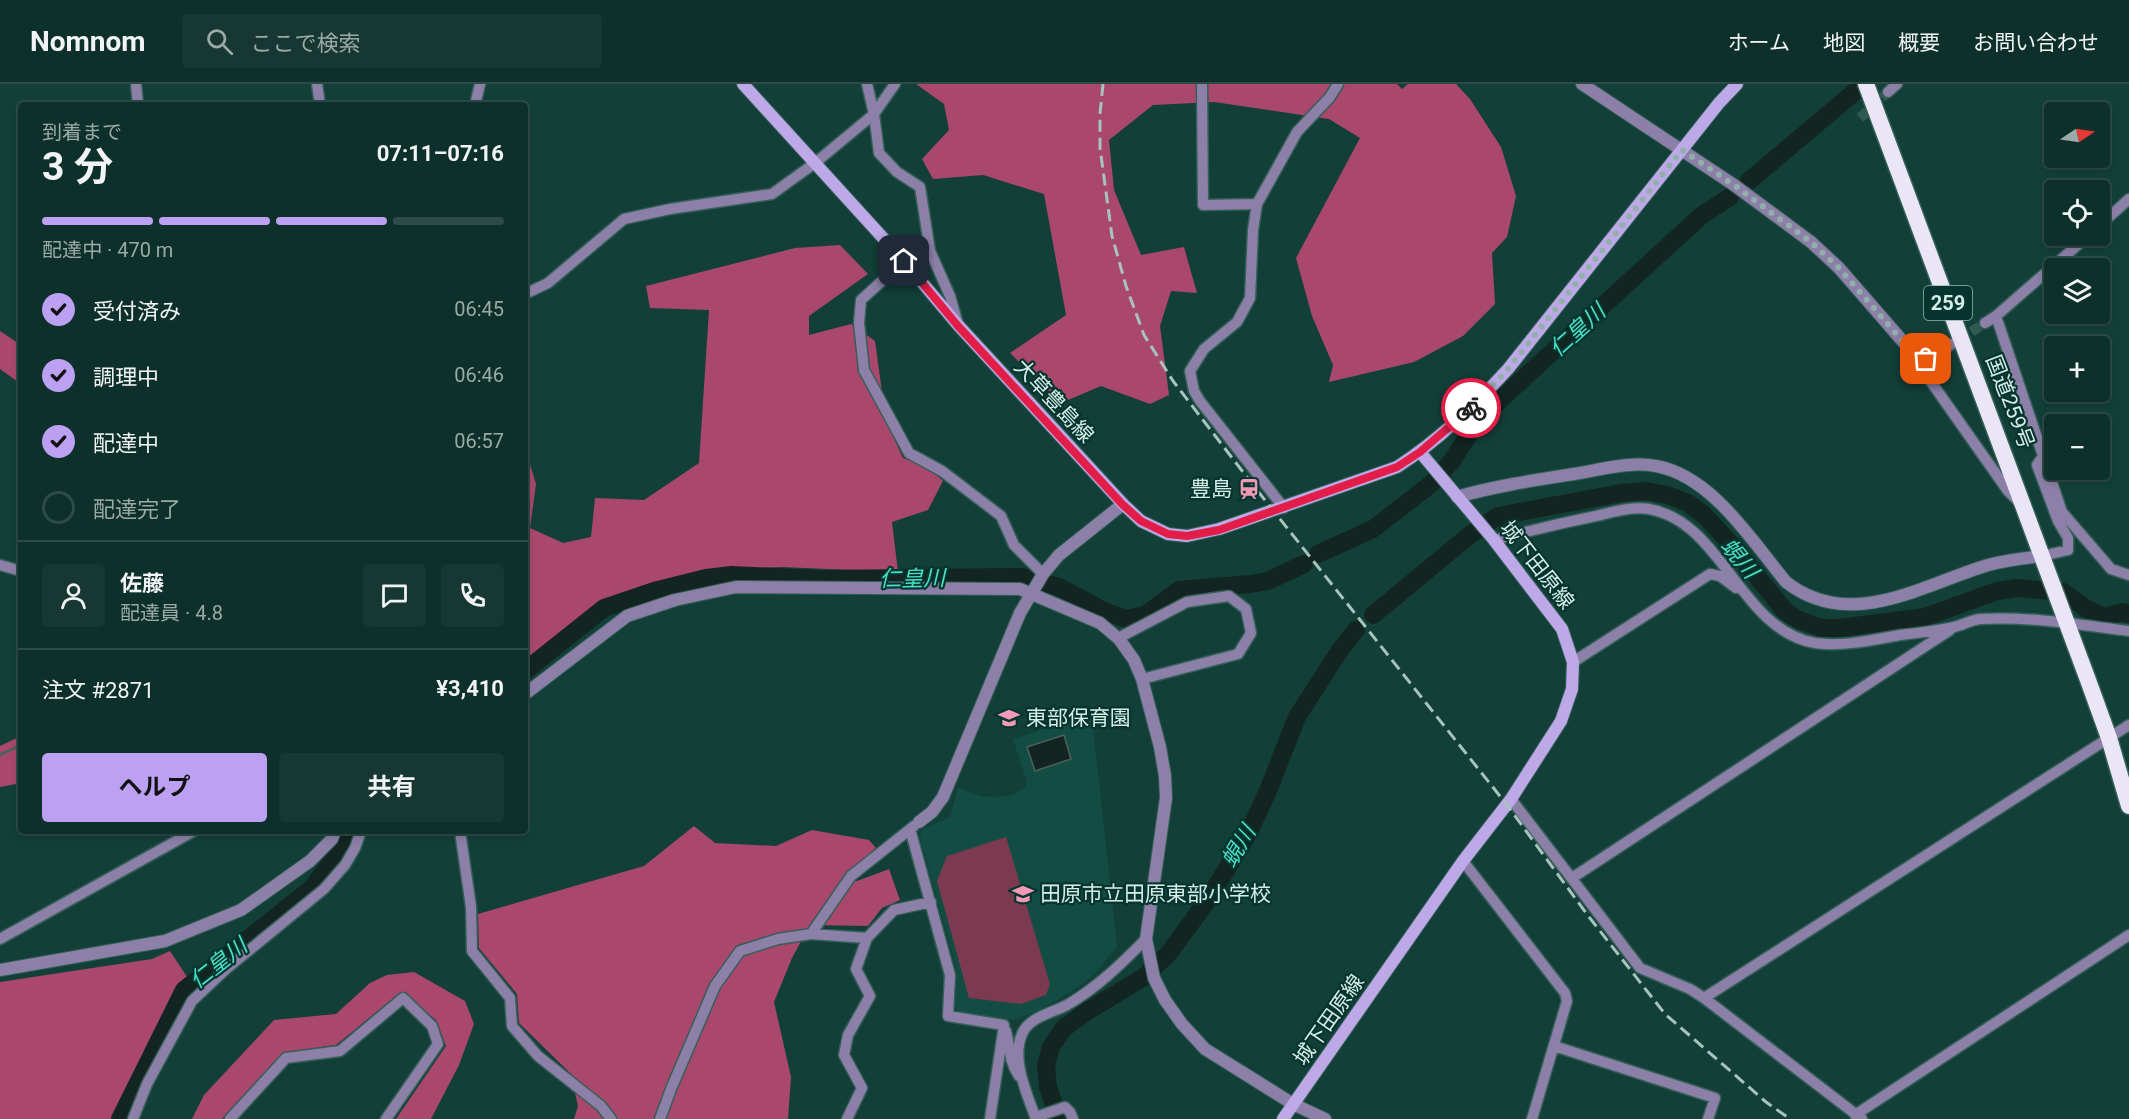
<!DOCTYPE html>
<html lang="ja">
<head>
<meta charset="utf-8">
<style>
	:root { --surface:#0e302a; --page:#173832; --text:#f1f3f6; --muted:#9ba9a8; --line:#2e4b47; --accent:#bca0f2 }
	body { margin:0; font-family:Roboto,"Noto Sans JP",sans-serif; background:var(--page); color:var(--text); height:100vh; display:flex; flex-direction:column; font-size:22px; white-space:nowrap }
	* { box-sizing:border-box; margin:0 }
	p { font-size:20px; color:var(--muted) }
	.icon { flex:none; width:33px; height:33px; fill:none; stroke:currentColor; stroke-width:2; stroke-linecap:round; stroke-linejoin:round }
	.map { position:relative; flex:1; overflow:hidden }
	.panel { position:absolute; left:18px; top:18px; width:510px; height:732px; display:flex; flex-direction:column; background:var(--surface); border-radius:6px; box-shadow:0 3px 9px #0003,0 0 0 2px var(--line) }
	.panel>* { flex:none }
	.needle { width:39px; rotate:77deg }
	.tools { position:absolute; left:2044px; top:18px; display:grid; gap:12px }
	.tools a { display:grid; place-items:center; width:66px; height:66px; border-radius:6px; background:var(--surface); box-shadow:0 3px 9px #0003,0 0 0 2px var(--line); font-size:30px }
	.pin { position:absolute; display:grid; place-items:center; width:51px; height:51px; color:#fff; margin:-26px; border-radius:12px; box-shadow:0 3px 9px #0006 }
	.courier { position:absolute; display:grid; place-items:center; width:60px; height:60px; margin:-30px; border:4px solid #e11d48; border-radius:50%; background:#fff; color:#222; box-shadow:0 2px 8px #0007 }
	.head em { font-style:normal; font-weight:700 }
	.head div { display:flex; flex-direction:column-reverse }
	.head { display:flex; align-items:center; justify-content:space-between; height:102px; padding:0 24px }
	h1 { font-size:39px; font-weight:700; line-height:45px }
	.bar { display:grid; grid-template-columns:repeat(4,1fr); gap:9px 6px; align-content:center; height:72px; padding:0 24px }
	.bar i { height:8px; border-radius:4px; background:var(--line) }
	.bar .current { background:var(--accent) }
	.bar p { grid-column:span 4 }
	.line { display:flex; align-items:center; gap:15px; padding:0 24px; border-top:2px solid var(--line) }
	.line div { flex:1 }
	.round { display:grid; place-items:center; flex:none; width:63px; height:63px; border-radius:6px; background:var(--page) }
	ol { padding:0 24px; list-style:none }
	li { display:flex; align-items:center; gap:18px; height:66px }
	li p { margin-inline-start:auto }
	li .icon { padding:6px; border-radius:50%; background:var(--accent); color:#111; stroke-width:4 }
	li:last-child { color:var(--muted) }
	li i { width:33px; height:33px; border:3px solid var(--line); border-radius:50% }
	.primary-button { display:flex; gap:12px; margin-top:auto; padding:12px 24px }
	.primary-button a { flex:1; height:69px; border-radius:6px; background:var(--accent); color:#111; font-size:24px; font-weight:700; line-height:69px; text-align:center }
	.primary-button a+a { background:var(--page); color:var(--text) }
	header { display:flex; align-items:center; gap:36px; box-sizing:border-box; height:84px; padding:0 30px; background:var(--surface); border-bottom:2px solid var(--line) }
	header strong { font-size:28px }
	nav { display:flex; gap:33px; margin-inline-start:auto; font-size:21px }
	.search { width:420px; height:54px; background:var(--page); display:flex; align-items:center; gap:15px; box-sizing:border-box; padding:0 21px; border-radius:6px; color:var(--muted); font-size:22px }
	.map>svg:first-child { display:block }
	.built { fill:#124c43 }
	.green { fill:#7c3a51 }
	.forest { fill:#a9486c }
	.water { fill:#122521; stroke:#4d615c; stroke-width:1.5 }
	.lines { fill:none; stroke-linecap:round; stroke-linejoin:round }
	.stream { stroke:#4d615c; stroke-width:3 }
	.river { stroke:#122521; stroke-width:18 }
	.minor-tunnel { stroke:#2f5a52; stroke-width:10; stroke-dasharray:10 5; stroke-linecap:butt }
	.minor-casing { stroke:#355f58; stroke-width:13 }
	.tertiary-casing { stroke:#355f58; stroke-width:14 }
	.secondary-casing { stroke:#355f58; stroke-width:14 }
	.trunk-casing { stroke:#355f58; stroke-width:19 }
	.minor { stroke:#8d80a8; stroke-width:10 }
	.tertiary { stroke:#8d80a8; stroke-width:12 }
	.secondary { stroke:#bea9e8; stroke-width:12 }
	.trunk { stroke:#ebe6f6; stroke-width:16 }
	.rail { stroke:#a6c3bc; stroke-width:3; stroke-dasharray:12 6; stroke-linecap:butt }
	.done { stroke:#91b0aa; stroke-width:6; stroke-dasharray:0 10.8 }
	.route { stroke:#e11d48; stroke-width:8 }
	.labels { text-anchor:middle; stroke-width:4.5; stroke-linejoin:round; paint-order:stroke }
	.shield { fill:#05352e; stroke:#97b6b0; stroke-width:1.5 }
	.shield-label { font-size:20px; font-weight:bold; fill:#d6ede7 }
	.street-label { font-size:21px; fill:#d6ede7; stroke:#05352e }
	.poi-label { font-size:21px; fill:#d6ede7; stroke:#05352e; text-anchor:start }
	.water-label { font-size:22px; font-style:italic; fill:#4ae0c7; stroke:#05352e }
</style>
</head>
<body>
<header>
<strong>Nomnom</strong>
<div class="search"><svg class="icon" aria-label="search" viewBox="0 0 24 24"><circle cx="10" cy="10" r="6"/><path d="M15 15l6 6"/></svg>ここで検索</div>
<nav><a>ホーム</a><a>地図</a><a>概要</a><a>お問い合わせ</a></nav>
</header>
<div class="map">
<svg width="2129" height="1035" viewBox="0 0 2129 1035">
	<rect width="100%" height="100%" fill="#124038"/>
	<path class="built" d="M 1092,633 L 1117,862 L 1096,889 L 1073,907 L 1039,926 L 1014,936 L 959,928 L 955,923 L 957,887 L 921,757 L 920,748 L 923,745 L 950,733 L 958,704 L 981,712 L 995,713 L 1013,711 L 1025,704 L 1027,698 L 1013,655 L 1078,634 Z"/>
	<path class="green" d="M 1006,753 L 1050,900 L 1046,911 L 1021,920 L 969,914 L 937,797 L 947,772 Z"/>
	<path class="forest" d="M 916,0 L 1397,0 L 1402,5 L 1408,0 L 1456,0 L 1470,15 L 1501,63 L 1516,112 L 1507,153 L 1492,169 L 1495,220 L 1463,252 L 1414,278 L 1329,298 L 1333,281 L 1312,232 L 1296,174 L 1360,54 L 1329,35 L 1214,18 L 1153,21 L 1109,56 L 1114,106 L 1141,171 L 1184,163 L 1197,209 L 1171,207 L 1160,242 L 1169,311 L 1150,320 L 1101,302 L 1061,319 L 1010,269 L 1066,231 L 1044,110 L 983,91 L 933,95 L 922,75 L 949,46 L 944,20 Z
		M 840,161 L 868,190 L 809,232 L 809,251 L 851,240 L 875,257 L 886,337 L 903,374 L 928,383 L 943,397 L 928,426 L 892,438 L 898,488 L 782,483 L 706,487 L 602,519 L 531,574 L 525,566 L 525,364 L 536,400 L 530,444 L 563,459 L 591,453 L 595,414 L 644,416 L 699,379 L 709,226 L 650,224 L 646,202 L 795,164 Z
		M 0,247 L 21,261 L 21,300 L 0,285 Z
		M 21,652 L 21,699 L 0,703 L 0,662 Z
		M 694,742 L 715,759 L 776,762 L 812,746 L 869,756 L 876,764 L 844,793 L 857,797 L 889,785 L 900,816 L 882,824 L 868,842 L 810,841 L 792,874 L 774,918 L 791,993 L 788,1035 L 574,1035 L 578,1022 L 571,990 L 519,939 L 517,910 L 479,864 L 478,830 L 644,782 Z
		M 170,867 L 187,893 L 113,1035 L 0,1035 L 0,898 L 152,875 Z
		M 414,888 L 465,917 L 474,940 L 459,981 L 431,1035 L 396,1035 L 446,962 L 436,936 L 401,908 L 336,961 L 286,968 L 222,1035 L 192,1035 L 204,1011 L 274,936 L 336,930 L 370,899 L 387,891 Z"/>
	<path class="water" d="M 1064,651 L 1071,675 L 1035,687 L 1027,663 Z"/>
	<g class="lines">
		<path class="stream" d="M 0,671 L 21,661"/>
		<path class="river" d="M 1749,97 L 1864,0
			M 1318,470 L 1373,445 L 1431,400 L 1452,377 L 1478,336 L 1702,131 L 1730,113
			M 1373,531 L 1471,450 L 1498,432 L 1621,409 L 1646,407 L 1668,411 L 1688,419 L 1704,431 L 1730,459 L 1785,527 L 1799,536 L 1822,544 L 1840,544 L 1925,533 L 1997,507 L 2018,504 L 2063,508 L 2087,525 L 2104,533 L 2123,528 L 2129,530
			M 525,587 L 604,524 L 654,507 L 706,494 L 732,491 L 819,495 L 1022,493 L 1059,503 L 1104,527 L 1126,535 L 1145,531 L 1179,506 L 1251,500 L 1268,497 L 1304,480
			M 120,1035 L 184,906 L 311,805 L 341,766 L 348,747
			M 1059,1035 L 1048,1003 L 1046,981 L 1051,963 L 1063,945 L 1086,928 L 1144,893 L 1169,869 L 1207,817 L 1248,750 L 1267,709 L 1297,633 L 1340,566 L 1356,546"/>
		<path class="minor-tunnel" d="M 1860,34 L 1888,8
			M 1959,256 L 1985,239"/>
		<defs>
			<path id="minor" d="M 136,0 L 138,21
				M 317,0 L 320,21
				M 867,0 L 874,30 L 879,69 L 897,88 L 920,103 L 930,167 L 950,212 L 958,240
				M 1202,0 L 1203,121 L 1257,120
				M 1888,8 L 1897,0
				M 475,21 L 480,0
				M 2100,141 L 2129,115
				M 904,177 L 861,216 L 859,239 L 864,286 L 909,369 L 942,387 L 1001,432 L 1014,461 L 1043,490
				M 525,210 L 548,199 L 624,135 L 670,125 L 772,110 L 815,79 L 874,30 L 895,0
				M 1996,232 L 2062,428 L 2111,485 L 2129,491
				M 1985,239 L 1996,232 L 2088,152
				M 1959,256 L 1926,275 L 1919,276 L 1922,285 L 2008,407 L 2018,417
				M 1284,424 L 1200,317 L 1194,307 L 1190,287 L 1204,265 L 1237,238 L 1250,214 L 1253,146 L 1257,120 L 1297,48 L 1330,13 L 1338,0
				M 1494,456 C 1528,447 1562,439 1596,432 C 1613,428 1632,422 1649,425 C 1723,438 1740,546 1815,559 C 1843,563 1872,556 1900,551 C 1918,549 1936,547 1954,543 C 1963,541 1971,536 1980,535 C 2029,532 2080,541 2129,547
				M 2042,472 L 2068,466 L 2068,454 L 2058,437 L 2037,381 L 2042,374
				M 0,481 L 21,487
				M 1119,555 L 1124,551 L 1187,518 L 1229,512 L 1246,525 L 1251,549 L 1238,570 L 1142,595
				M 1573,578 L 1710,490 L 1720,492 L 1736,504
				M 1511,715 L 1640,884 L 1690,905 L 1704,914 L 1862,1035
				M 910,745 L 950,891 L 948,932 L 1004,941
				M 460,747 L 471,823 L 472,867 L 510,914 L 512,942 L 538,972 L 601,1022 L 611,1035
				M 1463,777 L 1565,909 L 1567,917 L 1532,1035
				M 1572,794 L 1950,546
				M 811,850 L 851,792 L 914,742
				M 0,855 L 194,747
				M 1704,914 L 2129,641
				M 1006,947 C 1010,963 1009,978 1019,992
				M 1554,962 L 1715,1014 L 1708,1035
				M 1855,1031 L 2129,851
				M 1036,1033 L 1065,1023 L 1070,1028 L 1073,1035
				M 133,1035 L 147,1000 L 192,917 L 225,886 L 324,805 L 345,781 L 355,764 L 361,747
				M 230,1035 L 286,974 L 340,967 L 403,914 L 432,942 L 438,960 L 386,1035
				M 660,1035 L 671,1005 L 715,902 L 740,867 L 778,855 L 811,850 L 867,854
				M 847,1035 L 862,1004 L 844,971 L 848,951 L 870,912 L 856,885 L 867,854 L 894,826 L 931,818
				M 990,1035 L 1004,941
				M 1036,1035 C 1027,1010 1011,976 1022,950 C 1029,933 1052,929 1067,921 C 1098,903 1121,880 1146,855"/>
			<path id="tertiary" d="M 1582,0 L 1734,101 L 1811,158 L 1839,184 L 1919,276
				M 1457,413 C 1495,402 1536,396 1574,390 C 1600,386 1630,377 1656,382 C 1712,392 1752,457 1786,498 C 1850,548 1922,501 1988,481 C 2006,476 2024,474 2042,472
				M 525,610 L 627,532 L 675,516 L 736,503 L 1020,505 L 1100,539 L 1119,555 L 1134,576 L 1142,595 L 1160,663 L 1165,692 L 1166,714 L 1146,855 L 1154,894 L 1165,916 L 1182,940 L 1205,965 L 1293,1020 L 1325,1035
				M 919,738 L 932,728 L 943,713 L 1020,529 L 1043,490 L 1059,471 L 1123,420
				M 0,886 L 165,857 L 241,826 L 310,777 L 332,755 L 335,747"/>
			<path id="secondary" d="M 743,0 L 904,177 L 958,241 L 1123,420 L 1141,437 L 1168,450 L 1187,452 L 1219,445 L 1397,383 C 1439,356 1474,322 1508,285 L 1719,19 L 1737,0
				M 1283,1035 L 1463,777 L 1511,715 L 1561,637 L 1572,605 L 1573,578 L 1562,545 L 1494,456 L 1420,368"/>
			<path id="trunk" d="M 1866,0 L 2088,596 L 2109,654 L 2129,722"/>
		</defs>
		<use href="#minor" class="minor-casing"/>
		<use href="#tertiary" class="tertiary-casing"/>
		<use href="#secondary" class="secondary-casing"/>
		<use href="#trunk" class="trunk-casing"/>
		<use href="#minor" class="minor"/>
		<use href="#tertiary" class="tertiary"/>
		<use href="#secondary" class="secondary"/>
		<use href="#trunk" class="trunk"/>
		<path class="rail" d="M 1103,0 L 1100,30 L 1100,64 L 1112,152 L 1126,202 L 1144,251 L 1173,297 L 1253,401 L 1507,721 L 1589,833 L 1665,930 L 1766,1018 L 1790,1035"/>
	</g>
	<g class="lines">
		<path class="done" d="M 1471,324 L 1508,285 L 1682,66 L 1734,101 L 1811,158 L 1839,184 L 1919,276 L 1926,275"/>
		<path class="route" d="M 904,177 L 958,242 L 1122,420 L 1141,437 L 1168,450 L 1187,452 L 1219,446 L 1397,383 L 1420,368 L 1471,324"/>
	</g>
	<defs>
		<symbol id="station-bare" viewBox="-9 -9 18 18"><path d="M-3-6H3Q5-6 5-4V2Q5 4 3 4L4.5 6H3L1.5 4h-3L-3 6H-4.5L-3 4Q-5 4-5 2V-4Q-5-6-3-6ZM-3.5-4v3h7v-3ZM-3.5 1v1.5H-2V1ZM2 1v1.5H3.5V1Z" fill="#f09ab5" stroke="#05352e" stroke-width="2.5" paint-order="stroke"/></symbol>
		<symbol id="school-bare" viewBox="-9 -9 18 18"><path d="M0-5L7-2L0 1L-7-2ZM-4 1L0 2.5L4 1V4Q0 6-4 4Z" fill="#f09ab5" stroke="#05352e" stroke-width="2.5" paint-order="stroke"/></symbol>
	</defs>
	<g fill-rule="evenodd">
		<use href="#station-bare" x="1234" y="390" width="30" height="30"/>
		<use href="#school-bare" x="994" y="619" width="30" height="30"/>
		<use href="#school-bare" x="1008" y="795" width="30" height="30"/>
	</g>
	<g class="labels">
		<rect class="shield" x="1924" y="202" width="48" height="34" rx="4.5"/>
		<g class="shield-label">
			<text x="1948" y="226">259</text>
		</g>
		<g class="street-label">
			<text transform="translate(1054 317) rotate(47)" y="7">大草豊島線</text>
			<text transform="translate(2010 318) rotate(69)" y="7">国道259号</text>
			<text transform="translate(1537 481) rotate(52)" y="7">城下田原線</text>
			<text transform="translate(1329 936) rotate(-55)" y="7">城下田原線</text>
		</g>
		<g class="poi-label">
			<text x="1232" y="412" text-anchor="end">豊島</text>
			<text x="1026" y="641">東部保育園</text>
			<text x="1040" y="817">田原市立田原東部小学校</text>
		</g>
		<g class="water-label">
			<text transform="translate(1577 246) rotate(-42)" y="8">仁皇川</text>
			<text transform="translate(1740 474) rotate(50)" y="8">蜆川</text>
			<text transform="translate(912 494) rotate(-1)" y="8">仁皇川</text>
			<text transform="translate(1238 762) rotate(-59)" y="8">蜆川</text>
			<text transform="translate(218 879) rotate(-38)" y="8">仁皇川</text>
		</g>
	</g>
</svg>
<div class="tools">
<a><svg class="needle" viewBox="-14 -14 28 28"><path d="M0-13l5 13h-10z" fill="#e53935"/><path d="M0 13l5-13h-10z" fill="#9ba9a8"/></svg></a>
<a><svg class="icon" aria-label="locate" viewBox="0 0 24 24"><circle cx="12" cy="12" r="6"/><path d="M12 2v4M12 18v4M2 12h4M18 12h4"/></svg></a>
<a><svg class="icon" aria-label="layers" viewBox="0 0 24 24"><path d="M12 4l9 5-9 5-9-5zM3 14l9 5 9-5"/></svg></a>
<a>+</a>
<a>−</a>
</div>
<div class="pin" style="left:1926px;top:275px;background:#ea580c"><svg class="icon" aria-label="bag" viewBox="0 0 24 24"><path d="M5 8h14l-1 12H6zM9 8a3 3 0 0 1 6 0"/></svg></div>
<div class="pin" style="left:904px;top:177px;background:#1f2937"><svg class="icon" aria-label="home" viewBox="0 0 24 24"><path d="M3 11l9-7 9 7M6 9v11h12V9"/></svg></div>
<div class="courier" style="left:1471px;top:324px"><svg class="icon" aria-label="bike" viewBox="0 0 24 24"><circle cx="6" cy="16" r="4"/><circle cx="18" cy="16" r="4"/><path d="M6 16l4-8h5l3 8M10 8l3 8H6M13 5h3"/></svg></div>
<section class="panel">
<div class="head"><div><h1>3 分</h1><p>到着まで</p></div><em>07:11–07:16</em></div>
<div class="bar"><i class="current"></i><i class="current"></i><i class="current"></i><i></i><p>配達中 · 470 m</p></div>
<ol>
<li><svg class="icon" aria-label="check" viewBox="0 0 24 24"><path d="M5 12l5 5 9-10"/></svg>受付済み<p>06:45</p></li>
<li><svg class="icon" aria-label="check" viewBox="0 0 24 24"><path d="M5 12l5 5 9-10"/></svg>調理中<p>06:46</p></li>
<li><svg class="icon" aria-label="check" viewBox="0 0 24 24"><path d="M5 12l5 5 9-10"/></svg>配達中<p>06:57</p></li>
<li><i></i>配達完了</li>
</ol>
<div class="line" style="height:108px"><a class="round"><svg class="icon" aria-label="person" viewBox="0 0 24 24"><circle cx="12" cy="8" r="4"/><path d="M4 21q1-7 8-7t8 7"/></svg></a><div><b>佐藤</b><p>配達員 · 4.8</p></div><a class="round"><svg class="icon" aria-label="chat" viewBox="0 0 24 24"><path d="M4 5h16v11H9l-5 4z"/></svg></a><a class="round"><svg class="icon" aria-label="phone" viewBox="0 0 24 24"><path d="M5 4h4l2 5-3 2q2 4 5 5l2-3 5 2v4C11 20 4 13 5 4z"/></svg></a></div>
<div class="line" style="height:78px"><div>注文 #2871</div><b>¥3,410</b></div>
<div class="primary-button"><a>ヘルプ</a><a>共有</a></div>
</section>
</div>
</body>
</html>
